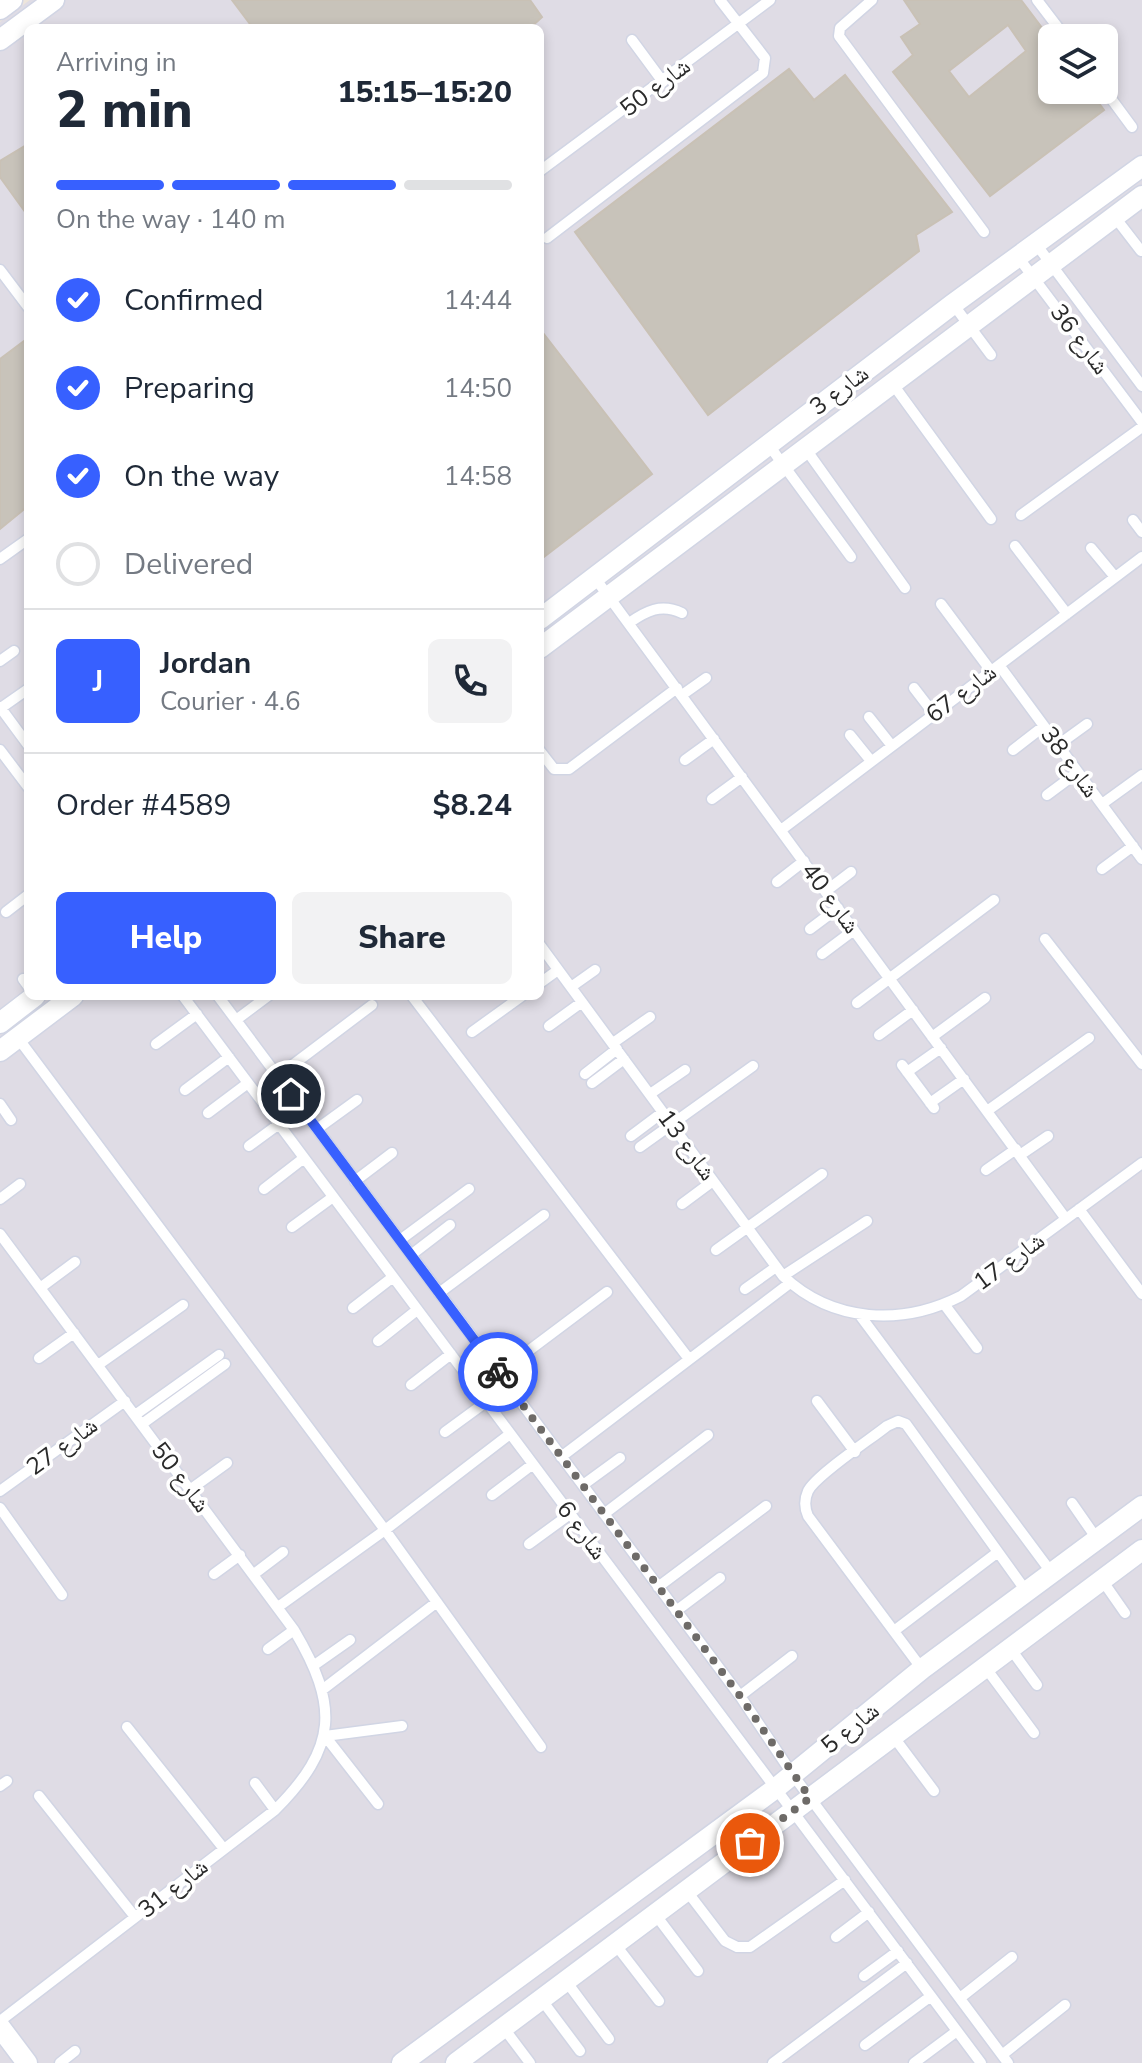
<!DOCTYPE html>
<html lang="en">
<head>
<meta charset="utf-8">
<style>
	:root { --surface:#fff; --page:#f2f2f3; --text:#1f2937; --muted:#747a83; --line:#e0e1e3; --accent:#3760ff }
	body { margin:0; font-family:"Nunito Sans","Noto Naskh Arabic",sans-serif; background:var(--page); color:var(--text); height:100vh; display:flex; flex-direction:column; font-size:30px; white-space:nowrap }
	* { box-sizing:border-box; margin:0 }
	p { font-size:26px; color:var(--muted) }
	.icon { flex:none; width:44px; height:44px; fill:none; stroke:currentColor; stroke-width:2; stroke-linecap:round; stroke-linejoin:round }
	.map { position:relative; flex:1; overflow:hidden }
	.panel { position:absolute; left:24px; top:24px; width:520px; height:976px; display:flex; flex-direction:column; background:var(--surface); border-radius:12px; box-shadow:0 4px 12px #0003 }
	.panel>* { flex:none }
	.tools { position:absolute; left:1038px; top:24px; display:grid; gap:16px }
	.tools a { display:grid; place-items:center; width:80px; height:80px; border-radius:12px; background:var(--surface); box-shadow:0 4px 12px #0003; font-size:40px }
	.pin { position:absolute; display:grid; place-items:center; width:68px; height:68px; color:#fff; margin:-34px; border:4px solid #fff; border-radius:50%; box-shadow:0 2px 8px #0007 }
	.courier { position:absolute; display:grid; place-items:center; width:80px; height:80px; margin:-40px; border:6px solid #3760ff; border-radius:50%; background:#fff; color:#222; box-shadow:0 2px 10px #0007 }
	.headline em { font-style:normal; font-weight:800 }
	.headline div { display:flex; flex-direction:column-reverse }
	.headline { display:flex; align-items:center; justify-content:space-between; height:136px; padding:0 32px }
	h1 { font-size:52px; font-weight:800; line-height:60px }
	.bar { display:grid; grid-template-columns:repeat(4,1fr); gap:12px 8px; align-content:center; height:96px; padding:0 32px }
	.bar i { height:10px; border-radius:6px; background:var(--line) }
	.bar .active { background:var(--accent) }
	.bar p { grid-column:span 4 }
	.line { display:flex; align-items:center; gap:20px; padding:0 32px; border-top:2px solid var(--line) }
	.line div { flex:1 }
	.round { display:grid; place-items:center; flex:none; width:84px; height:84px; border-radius:12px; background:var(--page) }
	ol { padding:0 32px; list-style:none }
	li { display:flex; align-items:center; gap:24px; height:88px }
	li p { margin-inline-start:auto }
	li .icon { padding:8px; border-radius:50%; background:var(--accent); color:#fff; stroke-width:4 }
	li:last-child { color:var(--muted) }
	li i { width:44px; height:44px; border:4px solid var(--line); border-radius:50% }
	.cta { display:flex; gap:16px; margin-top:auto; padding:16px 32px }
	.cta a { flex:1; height:92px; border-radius:12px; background:var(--accent); color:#fff; font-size:32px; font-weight:800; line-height:92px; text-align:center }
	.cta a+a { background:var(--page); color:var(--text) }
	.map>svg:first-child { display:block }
	.industrial { fill:#dfdce5; fill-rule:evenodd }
	.building { fill:#c8c3ba; stroke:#c9c1b5; stroke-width:2; fill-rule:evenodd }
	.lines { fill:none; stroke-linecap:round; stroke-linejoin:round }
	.lane-casing { stroke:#d1d5e4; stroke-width:13 }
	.street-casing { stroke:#d1d5e4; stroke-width:23 }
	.lane { stroke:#fff; stroke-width:10 }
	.street { stroke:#fff; stroke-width:20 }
	.done { stroke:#6e6b68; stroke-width:8; stroke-dasharray:0 14.4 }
	.route { stroke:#3760ff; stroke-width:10 }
	.labels { text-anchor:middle; stroke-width:7; stroke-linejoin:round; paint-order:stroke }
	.street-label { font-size:24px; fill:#2a2a2a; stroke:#fff }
</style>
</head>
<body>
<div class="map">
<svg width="1142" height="2063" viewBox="0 0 1142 2063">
	<rect width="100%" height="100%" fill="#ede5db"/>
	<path class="industrial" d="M 30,0 L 1142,0 L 1142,2063 L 0,2063 L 0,22 ZM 28,28 L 540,28 L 540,996 L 28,996 ZM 1052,38 L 1104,38 L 1104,90 L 1052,90 Z"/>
	<path class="building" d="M 232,0 L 530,0 L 542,17 L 530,28 L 253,28 Z
		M 904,0 L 1021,0 L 1052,41 L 1052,90 L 1089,90 L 1104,110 L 990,196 L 893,72 L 913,55 L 901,37 L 920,24 ZM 1008,25 L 1026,51 L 969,97 L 949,71 Z
		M 789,69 L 814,100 L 845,75 L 952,212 L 916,235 L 919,251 L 708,415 L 575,232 Z
		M 28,144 L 28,216 L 0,177 L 0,161 Z
		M 540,329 L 652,474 L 540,560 Z
		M 28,338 L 28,506 L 0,529 L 0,359 Z"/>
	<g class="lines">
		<defs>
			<path id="lane" d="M 872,0 L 840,28 L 839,36 L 984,232
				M 1037,0 L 1066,38
				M 632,40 L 663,82
				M 1104,89 L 1132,127
				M 540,171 L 770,0
				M 1114,216 L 1141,251
				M 547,238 L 763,73 L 765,58 L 720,0
				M 1036,244 L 1142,386
				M 1018,257 L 1142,422
				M 0,270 L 28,307
				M 953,304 L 991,355
				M 892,383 L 991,519
				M 768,444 L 851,557
				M 805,448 L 905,588
				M 1021,515 L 1142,427
				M 1133,520 L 1142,532
				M 1015,546 L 1067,614
				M 1091,548 L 1115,577
				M 0,559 L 28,539
				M 595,578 L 1066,1219
				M 941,604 L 991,671
				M 629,623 C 646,611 661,603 682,613
				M 0,661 L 14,651
				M 999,665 L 1142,859
				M 914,688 L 934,714
				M 682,695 L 706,678
				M 0,707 L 28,745
				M 1,708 L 28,689
				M 869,717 L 892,746
				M 850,735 L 871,761
				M 1058,745 L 1087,724
				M 0,750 L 28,787
				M 1013,750 L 1044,726
				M 540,751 L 554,769 L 569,769 L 677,688
				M 685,760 L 714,739
				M 1047,795 L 1078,772
				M 712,799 L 742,777
				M 1102,804 L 1142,775
				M 781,830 L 1142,557
				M 1102,869 L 1133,846
				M 777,882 L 804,861
				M 826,891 L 851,872
				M 6,912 L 28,895
				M 810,929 L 838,908
				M 1045,939 L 1142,1064
				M 540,945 L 783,1276 C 833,1323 902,1326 961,1296 L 1142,1163
				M 822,954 L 854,930
				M 23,979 L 28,986
				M 540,983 L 558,970
				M 571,987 L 595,970
				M 183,996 L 981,2063
				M 218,996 L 740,1696 L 793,1775 L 1008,2063
				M 412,996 L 689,1359
				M 857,1003 L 994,900
				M 236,1020 L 268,996
				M 549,1026 L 582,1002
				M 472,1032 L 522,996
				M 879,1035 L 913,1010
				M 932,1037 L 985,998
				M 18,1038 L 385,1530 L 541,1747
				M 613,1043 L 650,1017
				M 156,1044 L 197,1014
				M 902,1065 L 934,1108
				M 907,1072 L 941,1048
				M 585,1074 L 617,1049
				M 278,1076 L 372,1005
				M 592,1083 L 624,1059
				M 185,1090 L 229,1057
				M 650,1094 L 685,1070
				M 930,1103 L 964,1079
				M 0,1104 L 11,1120
				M 987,1111 L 1089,1038
				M 208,1113 L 248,1083
				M 317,1129 L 357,1100
				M 631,1136 L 663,1112
				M 249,1146 L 279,1124
				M 640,1147 L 753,1066
				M 1020,1155 L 1048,1136
				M 986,1170 L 1016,1149
				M 355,1181 L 392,1153
				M 264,1189 L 304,1158
				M 0,1199 L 20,1184
				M 682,1204 L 713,1181
				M 1079,1209 L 1142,1294
				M 292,1227 L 333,1197
				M 0,1234 L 294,1630 C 339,1706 338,1747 275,1810 L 0,2021
				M 400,1240 L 469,1189
				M 716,1250 L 822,1174
				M 411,1255 L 450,1225
				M 783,1276 L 867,1221
				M 40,1288 L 75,1262
				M 745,1289 L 776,1267
				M 439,1293 L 544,1215
				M 944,1304 L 977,1348
				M 353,1308 L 393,1277
				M 859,1314 L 1051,1572
				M 378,1341 L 417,1310
				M 39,1358 L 74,1333
				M 98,1365 L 183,1305
				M 499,1373 L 607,1292
				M 411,1385 L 451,1354
				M 817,1401 L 855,1452
				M 135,1415 L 219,1355
				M 142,1424 L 225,1364
				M 445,1432 L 486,1402
				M 561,1457 L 790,1283
				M 583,1485 L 620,1458
				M 191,1489 L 227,1463
				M 0,1491 L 125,1401
				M 492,1495 L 533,1464
				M 1072,1503 L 1097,1539
				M 0,1508 L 62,1595
				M 604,1514 L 708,1435
				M 529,1544 L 570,1514
				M 214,1574 L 240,1555
				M 254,1574 L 283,1552
				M 1102,1580 L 1125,1613
				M 658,1587 L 766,1506
				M 278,1607 L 385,1530 L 510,1434
				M 676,1611 L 720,1578
				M 894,1631 L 998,1552
				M 1010,1648 L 1037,1685
				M 268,1649 L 294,1630
				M 313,1666 L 350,1640
				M 985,1667 L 1034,1733
				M 922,1669 L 808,1516 C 804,1507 804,1500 808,1491 C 816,1475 871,1439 887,1426 L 898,1421 L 906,1424 L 1026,1591
				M 322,1690 L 437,1602
				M 740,1696 L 792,1656
				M 127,1727 L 224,1849
				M 325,1736 L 378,1804
				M 325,1736 L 402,1726
				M 893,1736 L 934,1791
				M 255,1783 L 275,1810
				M 0,1786 L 7,1781
				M 39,1796 L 135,1917
				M 686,1890 L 725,1941 L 737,1947 L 750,1947 L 845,1880
				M 655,1914 L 698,1971
				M 836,1937 L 869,1912
				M 615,1944 L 659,2001
				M 864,1976 L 898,1951
				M 566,1981 L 609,2039
				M 960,1998 L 1012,1957
				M 541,1999 L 580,2051
				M 503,2027 L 530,2063
				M 865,2045 L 931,1996
				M 1002,2055 L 1065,2005
				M 60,2063 L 75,2051
				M 773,2063 L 907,1963
				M 914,2063 L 957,2031"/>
			<path id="street" d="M 0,9 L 12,0
				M 0,40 L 54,0
				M 540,619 L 953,304 L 1142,166
				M 540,648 L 1142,196
				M 0,1023 L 35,996
				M 0,1051 L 73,996
				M 0,2027 L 27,2063
				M 402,2063 L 776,1788 L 922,1669 L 1142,1506
				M 456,2063 L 1142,1550"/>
		</defs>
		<use href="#lane" class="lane-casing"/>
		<use href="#street" class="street-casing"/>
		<use href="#lane" class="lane"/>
		<use href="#street" class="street"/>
	</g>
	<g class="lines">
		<path class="done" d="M 498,1372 L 740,1696 L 810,1798 L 750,1843"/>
		<path class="route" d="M 291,1094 L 498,1372"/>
	</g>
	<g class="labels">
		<g class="street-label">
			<text transform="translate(655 87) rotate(-37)" y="8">شارع 50</text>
			<text transform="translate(1080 339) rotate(53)" y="8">شارع 36</text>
			<text transform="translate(839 390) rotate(-37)" y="8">شارع 3</text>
			<text transform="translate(961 693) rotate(-37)" y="8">شارع 67</text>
			<text transform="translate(1070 762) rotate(54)" y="8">شارع 38</text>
			<text transform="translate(831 898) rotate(54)" y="8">شارع 40</text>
			<text transform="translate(687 1145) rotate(54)" y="8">شارع 13</text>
			<text transform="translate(1009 1261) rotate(-36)" y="8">شارع 17</text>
			<text transform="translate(62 1446) rotate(-36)" y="8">شارع 27</text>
			<text transform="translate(181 1477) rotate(53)" y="8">شارع 50</text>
			<text transform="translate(582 1530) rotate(53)" y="8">شارع 6</text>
			<text transform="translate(850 1728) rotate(-39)" y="8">شارع 5</text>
			<text transform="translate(173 1888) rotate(-38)" y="8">شارع 31</text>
		</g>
	</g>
</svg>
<div class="tools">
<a><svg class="icon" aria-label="layers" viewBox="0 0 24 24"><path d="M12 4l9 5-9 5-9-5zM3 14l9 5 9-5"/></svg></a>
</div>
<div class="pin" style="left:750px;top:1843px;background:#ea580c"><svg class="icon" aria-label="bag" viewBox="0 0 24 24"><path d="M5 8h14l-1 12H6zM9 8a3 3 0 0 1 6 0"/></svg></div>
<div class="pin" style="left:291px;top:1094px;background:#1f2937"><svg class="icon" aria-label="home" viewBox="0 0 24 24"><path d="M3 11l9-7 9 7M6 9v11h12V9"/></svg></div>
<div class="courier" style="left:498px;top:1372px"><svg class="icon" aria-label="bike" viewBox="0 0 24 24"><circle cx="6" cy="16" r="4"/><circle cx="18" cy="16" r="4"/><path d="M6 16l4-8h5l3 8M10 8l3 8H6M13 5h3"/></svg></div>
<section class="panel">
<div class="headline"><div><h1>2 min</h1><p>Arriving in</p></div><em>15:15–15:20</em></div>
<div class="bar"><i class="active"></i><i class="active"></i><i class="active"></i><i></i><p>On the way · 140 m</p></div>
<ol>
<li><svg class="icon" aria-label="check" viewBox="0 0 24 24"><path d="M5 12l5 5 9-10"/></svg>Confirmed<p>14:44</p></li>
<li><svg class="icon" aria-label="check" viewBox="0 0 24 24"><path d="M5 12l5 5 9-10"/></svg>Preparing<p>14:50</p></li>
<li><svg class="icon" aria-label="check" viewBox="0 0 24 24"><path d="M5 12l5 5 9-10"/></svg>On the way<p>14:58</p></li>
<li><i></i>Delivered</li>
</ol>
<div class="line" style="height:144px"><b class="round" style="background:var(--accent);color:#fff">J</b><div><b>Jordan</b><p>Courier · 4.6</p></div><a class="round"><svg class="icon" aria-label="phone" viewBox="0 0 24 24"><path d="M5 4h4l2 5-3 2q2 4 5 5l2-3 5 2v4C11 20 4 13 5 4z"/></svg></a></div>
<div class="line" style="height:104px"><div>Order #4589</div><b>$8.24</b></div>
<div class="cta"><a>Help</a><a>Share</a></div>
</section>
</div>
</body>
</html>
